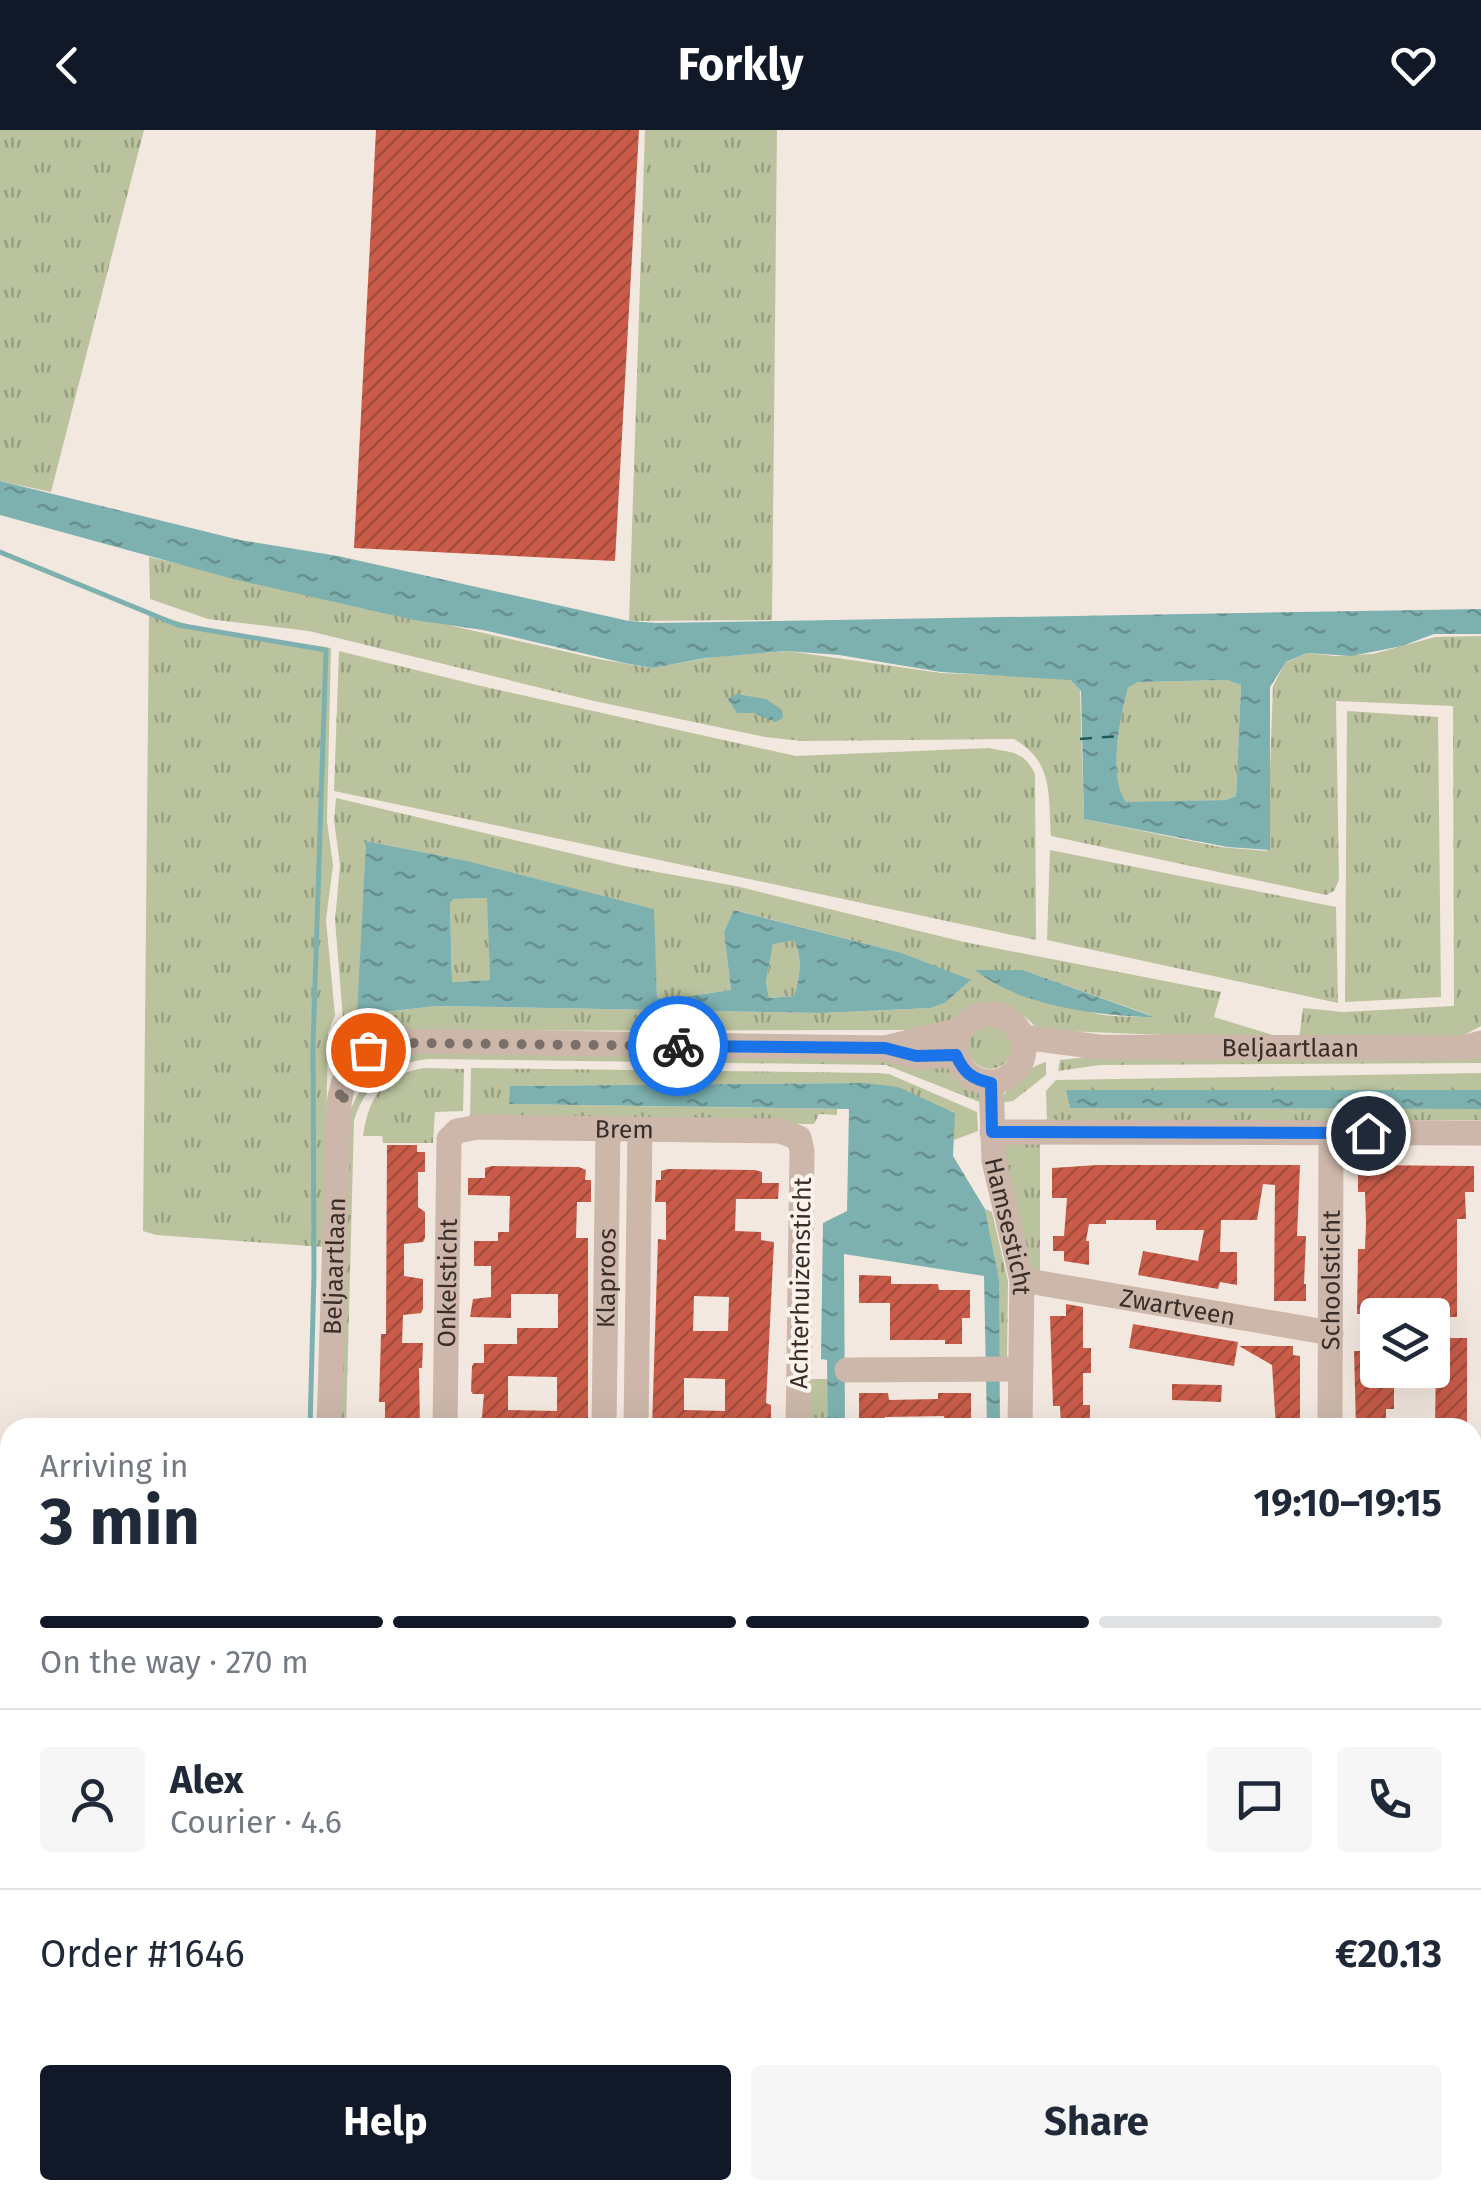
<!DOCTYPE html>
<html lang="en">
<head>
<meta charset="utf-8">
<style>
	:root { --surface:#fff; --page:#f6f6f7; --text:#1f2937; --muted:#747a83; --line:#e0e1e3; --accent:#111827 }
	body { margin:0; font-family:"Fira Sans",sans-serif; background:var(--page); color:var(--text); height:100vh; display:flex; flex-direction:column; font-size:38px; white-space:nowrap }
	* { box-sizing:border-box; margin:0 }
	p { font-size:32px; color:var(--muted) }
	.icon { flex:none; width:55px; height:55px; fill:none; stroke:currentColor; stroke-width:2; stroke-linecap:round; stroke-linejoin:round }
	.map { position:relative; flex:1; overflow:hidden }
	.drawer { position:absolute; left:0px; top:1288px; width:1482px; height:782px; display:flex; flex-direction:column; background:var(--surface); border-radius:30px 30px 0 0; box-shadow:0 10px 40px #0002 }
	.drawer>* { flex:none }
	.tools { position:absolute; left:1360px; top:1168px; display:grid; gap:20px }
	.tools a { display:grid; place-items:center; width:90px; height:90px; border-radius:10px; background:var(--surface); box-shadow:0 10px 40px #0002; font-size:50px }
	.pin { position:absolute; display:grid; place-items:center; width:85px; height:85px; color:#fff; margin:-42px; border:5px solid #fff; border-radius:50%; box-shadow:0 2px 10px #0007 }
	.courier { position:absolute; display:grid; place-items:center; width:100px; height:100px; margin:-50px; border:8px solid #1a73e8; border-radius:50%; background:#fff; color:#222; box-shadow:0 2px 12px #0007 }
	.overview em { font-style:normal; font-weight:700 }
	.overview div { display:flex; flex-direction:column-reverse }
	.overview { display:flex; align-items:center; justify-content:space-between; height:170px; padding:0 40px }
	h1 { font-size:65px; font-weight:700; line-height:75px }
	.bar { display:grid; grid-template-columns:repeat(4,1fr); gap:15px 10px; align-content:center; height:120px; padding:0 40px }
	.bar i { height:12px; border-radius:8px; background:var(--line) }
	.bar .selected { background:var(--accent) }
	.bar p { grid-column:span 4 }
	.line { display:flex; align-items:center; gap:25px; padding:0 40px; border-top:2px solid var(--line) }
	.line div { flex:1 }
	.round { display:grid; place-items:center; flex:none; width:105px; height:105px; border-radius:10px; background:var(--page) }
	.action { display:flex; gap:20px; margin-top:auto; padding:20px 40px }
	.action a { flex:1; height:115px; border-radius:10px; background:var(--accent); color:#fff; font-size:40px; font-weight:700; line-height:115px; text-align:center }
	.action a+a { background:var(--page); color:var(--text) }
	header { display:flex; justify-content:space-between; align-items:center; height:130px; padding:0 40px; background:var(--accent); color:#fff; font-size:45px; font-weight:700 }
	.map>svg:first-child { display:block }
	.grass { fill:url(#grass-tufts); fill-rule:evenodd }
	.water { fill:url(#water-ripples); fill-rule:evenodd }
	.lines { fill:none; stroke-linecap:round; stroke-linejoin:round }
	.stream { stroke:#7db1af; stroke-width:5 }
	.ferry { stroke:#1e5c5b; stroke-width:2.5; stroke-dasharray:12 10; stroke-linecap:butt }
	.building { fill:url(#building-hatch); fill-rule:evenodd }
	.minor { stroke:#ccb7aa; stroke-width:25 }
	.done { stroke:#7b6f69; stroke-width:10; stroke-dasharray:0 18 }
	.route { stroke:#1a73e8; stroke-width:12 }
	.labels { text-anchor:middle; stroke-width:8; stroke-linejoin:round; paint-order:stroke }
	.street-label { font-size:25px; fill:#3a2e2a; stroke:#fbf3ec }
</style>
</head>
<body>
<header><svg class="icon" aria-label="back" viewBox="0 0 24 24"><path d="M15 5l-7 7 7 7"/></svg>Forkly<svg class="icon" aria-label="heart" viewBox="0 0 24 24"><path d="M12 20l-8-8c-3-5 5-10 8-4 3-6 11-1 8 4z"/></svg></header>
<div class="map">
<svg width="1481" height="2068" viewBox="0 0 1481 2068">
	<defs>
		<pattern id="grass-tufts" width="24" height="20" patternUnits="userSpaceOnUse" patternTransform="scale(2.5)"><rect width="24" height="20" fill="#bac39e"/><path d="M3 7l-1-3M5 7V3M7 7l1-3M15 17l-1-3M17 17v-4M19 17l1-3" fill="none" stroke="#989f81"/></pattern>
		<pattern id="water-ripples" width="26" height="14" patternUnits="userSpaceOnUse" patternTransform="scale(2.5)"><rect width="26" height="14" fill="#7db1af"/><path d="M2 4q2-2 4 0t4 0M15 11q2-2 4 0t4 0" fill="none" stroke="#67908f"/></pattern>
		<pattern id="building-hatch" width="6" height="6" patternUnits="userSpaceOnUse" patternTransform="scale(2.5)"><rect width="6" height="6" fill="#c85c49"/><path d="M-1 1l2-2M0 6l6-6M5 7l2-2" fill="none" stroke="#a34c3d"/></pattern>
	</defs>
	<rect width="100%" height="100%" fill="#f3e8df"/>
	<path class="grass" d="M 0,0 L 144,0 L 51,362 L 0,351 Z
		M 645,0 L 777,0 L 772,490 L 629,491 Z
		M 149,427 L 598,529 L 652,538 L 714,527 L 788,521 L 941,543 L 1067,548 L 1080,560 L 1084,689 L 1220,717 L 1267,721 L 1273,556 L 1285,533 L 1307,523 L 1335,526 L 1373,524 L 1435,507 L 1481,506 L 1481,896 L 1455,910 L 1299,909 L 1303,878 L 1343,882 L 1454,876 L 1453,576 L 1336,571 L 1339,750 L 1334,761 L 1326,765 L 1051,706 C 1048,665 1054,632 1014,609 L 802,611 L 765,607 L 594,571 L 309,501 L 208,489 L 150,469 Z
		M 149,483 L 207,500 L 331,518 L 327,691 L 333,735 L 326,790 L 335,885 L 328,903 L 324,1117 L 156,1105 L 143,1101 Z
		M 339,521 L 481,556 L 796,626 L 989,618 C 1013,623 1024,621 1035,644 L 1036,810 L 334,661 Z
		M 1227,550 L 1241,555 L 1236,666 L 1226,670 L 1126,673 C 1108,648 1120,587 1128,558 L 1138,552 Z
		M 1347,581 L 1438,587 L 1441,867 L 1345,872 Z
		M 336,668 L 629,737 L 736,756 L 964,812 L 1221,862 L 1214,887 L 1289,910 L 1038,900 C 1009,864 978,873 946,900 L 405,901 L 335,949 L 336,907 L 343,889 L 335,790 L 340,735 L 334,690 ZM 366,711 L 466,731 L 653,779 L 657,867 L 663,870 L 731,860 L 724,802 L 735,780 L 902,823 L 970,851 L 945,873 L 931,878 L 822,883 L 437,876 L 358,885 ZM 1023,840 L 1150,885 L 1150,886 C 1087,889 1070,880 1023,840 Z
		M 1050,720 L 1336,777 L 1338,873 L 1047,810 Z
		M 488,768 L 490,850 L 452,852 L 450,773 L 452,769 Z
		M 794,810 C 803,828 800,848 794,866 L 769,868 L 766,852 L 773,813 Z
		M968 917a22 22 0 1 1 44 0a22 22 0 1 1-44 0Z
		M 419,922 L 908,928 L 949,932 L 977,959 L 982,973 L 886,935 L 429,929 C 389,933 367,952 354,990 L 346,1297 L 338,1298 L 346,994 C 356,955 381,932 419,922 Z
		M 1481,924 L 1481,933 L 1100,935 L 1058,941 L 1060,930 L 1096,926 Z
		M 1046,932 L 1046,945 L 1013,971 L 999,973 C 1009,954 1025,938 1046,932 Z
		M 424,938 L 464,939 L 463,981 L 435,982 L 433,1013 L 383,1013 L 382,1006 L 363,1006 C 369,966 383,945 424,938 Z
		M 471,938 L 879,943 L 889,944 L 977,982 L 978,1001 L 954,1010 L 954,982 L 864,953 L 510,956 L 510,974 L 837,979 L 837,985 L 819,984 L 814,994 L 470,990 Z
		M 1481,943 L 1481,960 L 1067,960 L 1070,978 L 1481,979 L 1481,990 L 1047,993 L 1046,961 L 1056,950 Z
		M 1040,1009 L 1040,1145 L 1031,1142 L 1000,1018 L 1007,1010 Z
		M 985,1079 L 992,1082 L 1008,1151 L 1007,1229 L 998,1230 L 999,1149 Z
		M 807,1249 L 828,1249 L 828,1297 L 807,1298 Z"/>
	<path class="water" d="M 0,351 L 240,410 L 338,426 L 629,491 L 657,493 L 1481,479 L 1481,504 L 1434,504 L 1402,516 L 1351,526 L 1307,523 L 1286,532 L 1270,557 L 1270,720 L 1227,717 L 1084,689 L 1081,561 L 1070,550 L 941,542 L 839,525 L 786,521 L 706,528 L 653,538 L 624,533 L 483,500 L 414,490 L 233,449 L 0,385 ZM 1227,550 L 1241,555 L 1236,666 L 1226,670 L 1126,672 C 1108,647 1120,587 1128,558 L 1138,552 Z
		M 736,564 L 766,569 L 782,580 L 783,588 L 775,592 L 754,583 L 737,583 L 728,569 Z
		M 366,711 L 467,731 L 654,779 L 657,867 L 663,870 L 731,860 L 724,802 L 734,780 L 902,823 L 971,850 L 945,873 L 931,878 L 822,883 L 437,876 L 357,885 ZM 487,768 L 490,850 L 452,852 L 450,773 L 453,769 ZM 794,810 C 803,828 800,848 794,866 L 769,868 L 766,852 L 773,814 Z
		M 975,840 L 1023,840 L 1154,887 C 1098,886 1020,876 975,840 Z
		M 864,953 L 898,957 L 955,983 L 953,1026 L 985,1079 L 999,1149 L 1000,1297 L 987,1297 L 984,1146 L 844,1124 L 845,1297 L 828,1297 L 827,1230 L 821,1229 L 823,1093 L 847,1081 L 849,979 L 509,974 L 510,956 Z
		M 1066,960 L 1481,960 L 1481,979 L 1070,978 Z"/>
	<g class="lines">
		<path class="stream" d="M 0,422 L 178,495 L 326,520 L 313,915 L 314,1144 L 310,1298
			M 0,1411 L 10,1411
			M 31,2068 L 31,2060
			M 300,2068 L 300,2060"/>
		<path class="ferry" d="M 1080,609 L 1120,606"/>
	</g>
	<path class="building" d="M 376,0 L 639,0 L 615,431 L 354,418 Z
		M 387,1015 L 417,1015 L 417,1022 L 425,1022 L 425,1042 L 418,1042 L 418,1077 L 425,1082 L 425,1108 L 423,1112 L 404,1114 L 404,1146 L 423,1149 L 423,1179 L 421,1183 L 403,1185 L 402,1213 L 423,1213 L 422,1238 L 419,1238 L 420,1298 L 385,1298 L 385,1272 L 379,1272 L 381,1204 L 386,1204 Z
		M 1098,1035 L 1300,1035 L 1297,1106 L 1306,1106 L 1304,1154 L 1306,1154 L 1306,1171 L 1274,1171 L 1275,1055 L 1263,1054 L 1257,1090 L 1221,1090 L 1220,1122 L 1237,1122 L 1237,1155 L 1220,1152 L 1218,1159 L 1138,1145 L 1143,1121 L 1198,1131 L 1204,1100 L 1156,1100 L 1156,1090 L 1106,1090 L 1106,1094 L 1089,1094 L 1086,1111 L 1089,1111 L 1089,1135 L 1064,1131 L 1064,1121 L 1053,1121 L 1053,1106 L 1064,1106 L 1067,1068 L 1052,1068 L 1052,1038 Z
		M 1358,1035 L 1474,1036 L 1474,1062 L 1465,1062 L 1466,1089 L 1457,1089 L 1457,1187 L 1433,1187 L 1433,1180 L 1415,1180 L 1415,1172 L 1385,1172 L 1385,1185 L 1357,1184 L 1358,1119 L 1365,1119 L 1366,1094 L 1365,1062 L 1358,1062 Z
		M 492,1036 L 579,1037 L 586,1040 L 585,1050 L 591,1050 L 591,1072 L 577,1072 L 576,1108 L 588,1108 L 588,1298 L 481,1298 L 484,1264 L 473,1264 L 471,1261 L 472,1236 L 474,1233 L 484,1233 L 484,1214 L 517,1214 L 517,1198 L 558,1198 L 558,1164 L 511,1164 L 511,1188 L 470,1187 L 473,1169 L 491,1167 L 491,1136 L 474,1136 L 474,1111 L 498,1111 L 498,1102 L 509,1102 L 510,1066 L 468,1065 L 468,1048 L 485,1048 L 485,1038 ZM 508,1246 L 557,1247 L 557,1281 L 508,1280 Z
		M 668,1039 L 755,1040 L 762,1042 L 762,1053 L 779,1053 L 778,1069 L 736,1069 L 735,1101 L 761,1102 L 761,1110 L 774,1112 L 766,1273 L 771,1275 L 771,1298 L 652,1298 L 658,1109 L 666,1110 L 666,1072 L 655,1072 L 656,1050 L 661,1050 L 661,1041 ZM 694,1166 L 729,1167 L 728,1201 L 693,1201 ZM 684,1248 L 725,1249 L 725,1281 L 684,1280 Z
		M 859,1145 L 891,1146 L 891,1154 L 938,1154 L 939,1160 L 970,1160 L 970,1188 L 962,1188 L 962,1214 L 945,1214 L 945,1210 L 890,1210 L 890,1173 L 859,1173 Z
		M 1066,1174 L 1083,1177 L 1083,1218 L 1091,1218 L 1091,1243 L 1083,1243 L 1083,1275 L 1090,1275 L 1090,1298 L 1061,1298 L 1060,1276 L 1053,1276 L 1050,1186 L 1066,1186 Z
		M 1133,1194 L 1238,1212 L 1234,1236 L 1129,1218 Z
		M 1444,1208 L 1467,1208 L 1467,1298 L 1435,1298 L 1436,1225 L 1444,1225 Z
		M 1239,1216 L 1293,1216 L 1293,1225 L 1300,1226 L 1300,1298 L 1276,1298 L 1272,1235 Z
		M 1354,1221 L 1378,1221 L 1378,1240 L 1386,1240 L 1386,1253 L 1394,1253 L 1394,1279 L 1386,1279 L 1386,1298 L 1356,1298 Z
		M 1172,1254 L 1222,1255 L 1221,1272 L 1172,1270 Z
		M 859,1263 L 888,1263 L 889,1270 L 938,1269 L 938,1263 L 971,1263 L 971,1298 L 944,1298 L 944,1286 L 885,1287 L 885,1298 L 859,1298 Z"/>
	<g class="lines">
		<g class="minor">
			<circle cx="990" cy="918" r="34"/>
			<path id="s1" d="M 1023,907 L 1099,917 L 1463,918 L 1481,913"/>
			<path d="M 885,918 L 961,900"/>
			<path id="s2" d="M 991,953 L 994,1031 L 1022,1150 L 1020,1298"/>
			<path d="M 992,1002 L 1481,1003"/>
			<path id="s3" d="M 1022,1150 L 1331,1203"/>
			<path d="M 847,1240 L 1020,1239"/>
			<path id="s4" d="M 329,1298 L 339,974 C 344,938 358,916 396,911 L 885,918 L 916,927 L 956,925"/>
			<path id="s5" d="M 445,1298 L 449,1009 L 457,1001 L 478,997 L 780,1001 L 799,1008 L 802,1021 L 798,1298"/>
			<path id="s6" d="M 604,1298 L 608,999"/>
			<path d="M 636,1298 L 640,999"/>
			<path id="s7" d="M 1330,1298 L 1331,1003"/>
			<path d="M 1472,1695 L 1481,1693"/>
			<path d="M 812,2060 L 845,2062 L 865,2068"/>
			<path d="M 1359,2060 L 1359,2068"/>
			<path d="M 1387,2060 L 1387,2068"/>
			<path d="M 316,2068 L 316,2060"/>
			<path d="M 435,2068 L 435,2060"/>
			<path d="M 751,2068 L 751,2060"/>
			<path d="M 918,2068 L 928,2065"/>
			<path d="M 1058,2068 L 1058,2060"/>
		</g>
	</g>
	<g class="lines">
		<path class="done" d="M 368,920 C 348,936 342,950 338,974 L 371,939 L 411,913 L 678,916"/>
		<path class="route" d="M 678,916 L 885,918 L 916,926 L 956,925 C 964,943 972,949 991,953 L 992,1002 L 1368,1003"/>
	</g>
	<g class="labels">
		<g class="street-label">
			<text dy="9" stroke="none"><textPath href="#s1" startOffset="268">Beljaartlaan</textPath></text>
			<text dy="9" stroke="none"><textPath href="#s5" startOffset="468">Brem</textPath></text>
			<text dy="9" stroke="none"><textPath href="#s2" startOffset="145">Hamsesticht</textPath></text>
			<text dy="9" stroke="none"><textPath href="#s4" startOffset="162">Beljaartlaan</textPath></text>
			<text dy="9" stroke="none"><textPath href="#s6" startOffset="150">Klaproos</textPath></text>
			<text dy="9" stroke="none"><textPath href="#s7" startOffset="148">Schoolsticht</textPath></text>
			<text dy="9" stroke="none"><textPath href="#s5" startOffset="145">Onkelsticht</textPath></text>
			<text transform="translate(800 1153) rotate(-89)" y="9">Achterhuizensticht</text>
			<text dy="9" stroke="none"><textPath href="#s3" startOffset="158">Zwartveen</textPath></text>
		</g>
	</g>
</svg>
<div class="tools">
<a><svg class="icon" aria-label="layers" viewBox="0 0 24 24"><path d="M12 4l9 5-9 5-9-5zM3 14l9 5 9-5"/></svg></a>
</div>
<div class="pin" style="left:368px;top:920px;background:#ea580c"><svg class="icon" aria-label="bag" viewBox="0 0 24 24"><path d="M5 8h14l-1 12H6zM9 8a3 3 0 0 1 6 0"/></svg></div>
<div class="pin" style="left:1368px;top:1003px;background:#1f2937"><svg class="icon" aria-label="home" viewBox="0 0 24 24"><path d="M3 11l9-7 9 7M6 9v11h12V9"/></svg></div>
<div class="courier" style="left:678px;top:916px"><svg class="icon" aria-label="bike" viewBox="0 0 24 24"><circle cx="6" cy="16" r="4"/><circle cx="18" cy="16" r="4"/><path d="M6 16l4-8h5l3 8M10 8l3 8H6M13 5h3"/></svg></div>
<section class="drawer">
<div class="overview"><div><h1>3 min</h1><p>Arriving in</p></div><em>19:10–19:15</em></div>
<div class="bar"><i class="selected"></i><i class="selected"></i><i class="selected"></i><i></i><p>On the way · 270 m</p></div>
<div class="line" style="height:180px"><a class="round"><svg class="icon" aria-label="person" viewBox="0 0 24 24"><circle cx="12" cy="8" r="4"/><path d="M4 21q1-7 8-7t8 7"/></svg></a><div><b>Alex</b><p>Courier · 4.6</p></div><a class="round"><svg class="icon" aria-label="chat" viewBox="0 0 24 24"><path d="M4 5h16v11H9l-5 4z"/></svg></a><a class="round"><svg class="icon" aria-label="phone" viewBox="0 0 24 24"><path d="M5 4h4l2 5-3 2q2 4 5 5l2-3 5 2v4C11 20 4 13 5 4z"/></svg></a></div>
<div class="line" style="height:130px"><div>Order #1646</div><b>€20.13</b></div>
<div class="action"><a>Help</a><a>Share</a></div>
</section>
</div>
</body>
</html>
